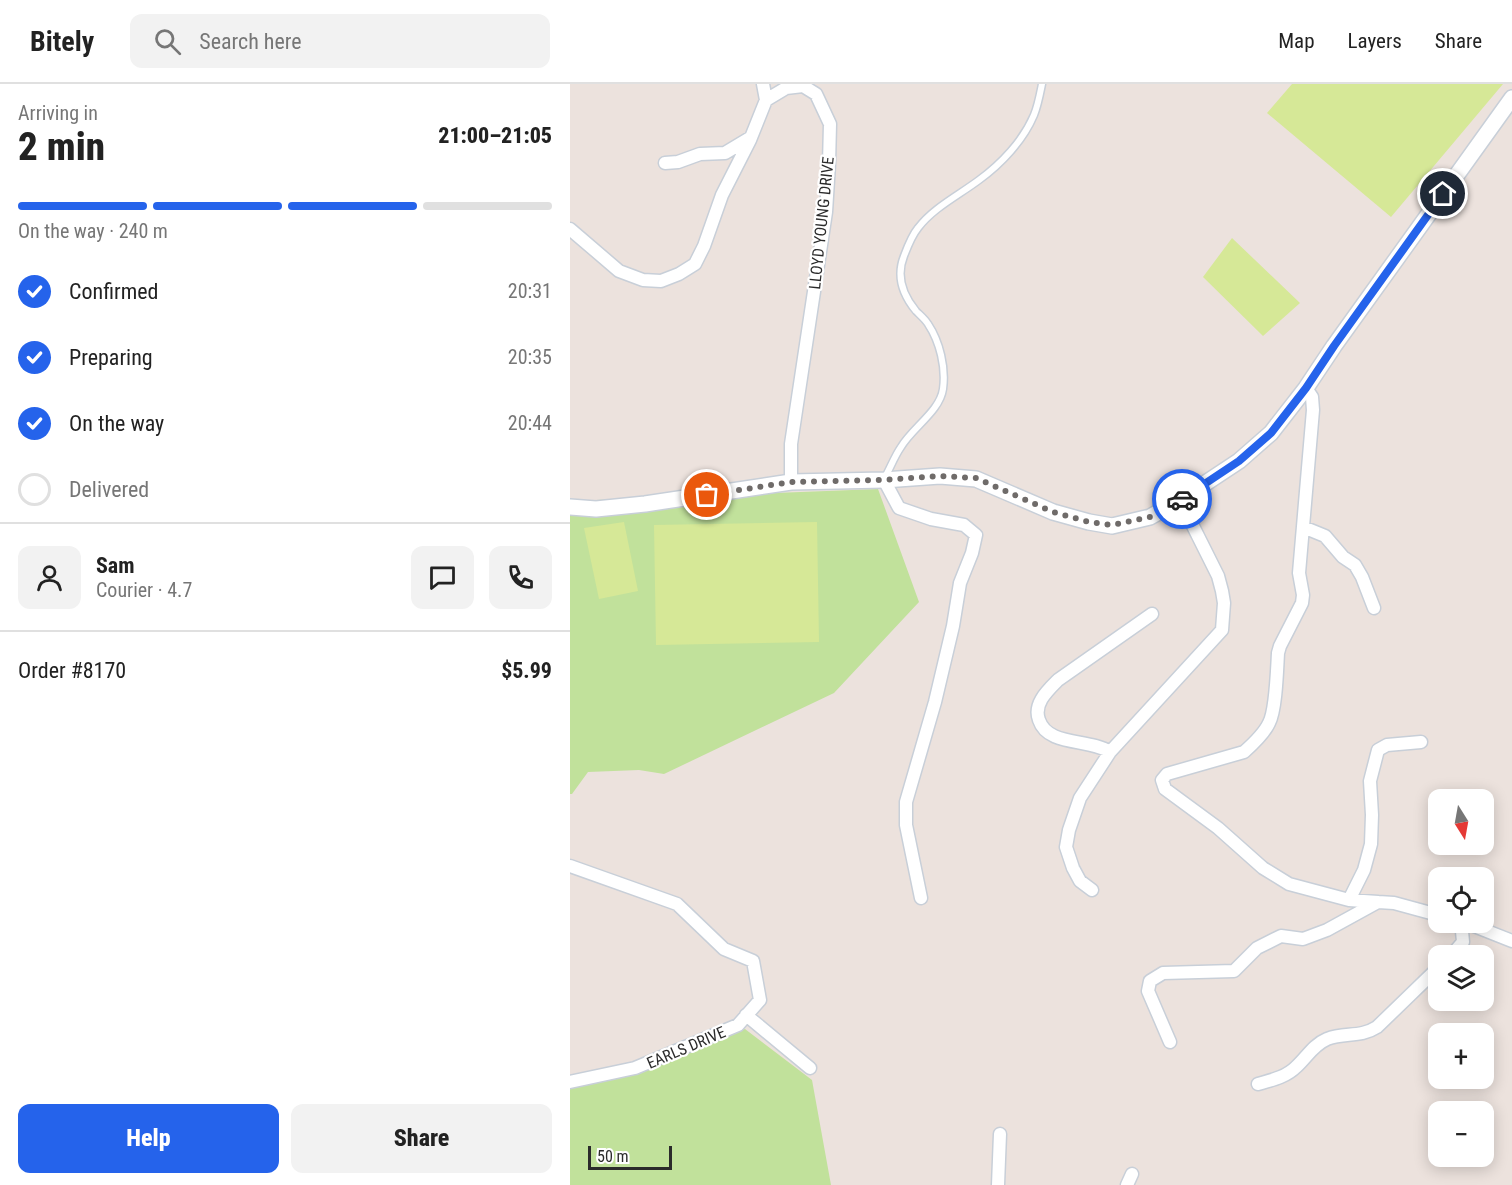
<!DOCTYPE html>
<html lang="en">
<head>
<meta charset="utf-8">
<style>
	:root { --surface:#fff; --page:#f2f2f2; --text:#222; --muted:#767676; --line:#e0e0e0; --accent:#2563eb }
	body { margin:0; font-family:"Roboto Condensed",sans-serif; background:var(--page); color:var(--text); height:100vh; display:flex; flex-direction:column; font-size:22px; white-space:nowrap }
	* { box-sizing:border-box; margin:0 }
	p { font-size:20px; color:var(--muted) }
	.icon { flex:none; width:33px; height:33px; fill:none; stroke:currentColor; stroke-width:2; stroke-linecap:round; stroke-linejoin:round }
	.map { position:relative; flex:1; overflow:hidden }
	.drawer { display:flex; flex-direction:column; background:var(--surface); width:570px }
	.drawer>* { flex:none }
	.needle { width:39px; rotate:169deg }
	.fabs { position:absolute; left:858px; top:705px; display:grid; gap:12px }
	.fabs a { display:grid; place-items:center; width:66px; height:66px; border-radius:12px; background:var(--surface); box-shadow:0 3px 15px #0003; font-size:30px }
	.scale { position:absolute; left:18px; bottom:15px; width:84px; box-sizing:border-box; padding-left:6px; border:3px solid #2b2b2b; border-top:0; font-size:16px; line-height:21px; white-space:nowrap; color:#2b2b2b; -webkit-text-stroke:4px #fff; paint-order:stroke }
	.pin { position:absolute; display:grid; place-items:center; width:51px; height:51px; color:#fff; margin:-26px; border:3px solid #fff; border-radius:50%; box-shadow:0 2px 6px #0007 }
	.courier { position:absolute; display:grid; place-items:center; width:60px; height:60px; margin:-30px; border:4px solid #2563eb; border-radius:50%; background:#fff; color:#222; box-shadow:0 2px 8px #0007 }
	.summary em { font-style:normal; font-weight:800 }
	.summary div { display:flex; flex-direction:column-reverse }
	.summary { display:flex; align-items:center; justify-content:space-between; height:102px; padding:0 18px }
	h1 { font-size:39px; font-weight:800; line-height:45px }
	.bar { display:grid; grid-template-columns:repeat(4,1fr); gap:9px 6px; align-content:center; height:72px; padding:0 18px }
	.bar i { height:8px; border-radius:4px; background:var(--line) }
	.bar .current { background:var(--accent) }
	.bar p { grid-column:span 4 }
	.line { display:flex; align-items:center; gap:15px; padding:0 18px; border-top:2px solid var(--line) }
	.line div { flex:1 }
	.round { display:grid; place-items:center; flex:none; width:63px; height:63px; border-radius:12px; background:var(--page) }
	ol { padding:0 18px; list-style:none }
	li { display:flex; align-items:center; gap:18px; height:66px }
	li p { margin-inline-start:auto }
	li .icon { padding:6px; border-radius:50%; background:var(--accent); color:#fff; stroke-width:4 }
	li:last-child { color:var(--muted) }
	li i { width:33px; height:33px; border:3px solid var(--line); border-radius:50% }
	.cta { display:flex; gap:12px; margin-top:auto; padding:12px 18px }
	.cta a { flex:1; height:69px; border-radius:12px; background:var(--accent); color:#fff; font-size:24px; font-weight:800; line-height:69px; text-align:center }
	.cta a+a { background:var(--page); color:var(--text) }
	header { display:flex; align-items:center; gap:36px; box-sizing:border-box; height:84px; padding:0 30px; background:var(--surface); border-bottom:2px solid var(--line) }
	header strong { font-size:28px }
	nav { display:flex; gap:33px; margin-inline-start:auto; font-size:21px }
	.search { width:420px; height:54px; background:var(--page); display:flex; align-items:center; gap:15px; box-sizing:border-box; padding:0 21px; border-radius:12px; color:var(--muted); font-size:22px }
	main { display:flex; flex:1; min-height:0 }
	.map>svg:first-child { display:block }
	.green { fill:#c1e19b }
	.pitch { fill:#d6e897 }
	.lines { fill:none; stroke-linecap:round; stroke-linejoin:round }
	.service-casing { stroke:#c8cfd8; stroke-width:9 }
	.minor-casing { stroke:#c8cfd8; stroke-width:15 }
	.tertiary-casing { stroke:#c8cfd8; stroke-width:18 }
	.service { stroke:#fff; stroke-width:6 }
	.minor { stroke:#fff; stroke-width:12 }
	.tertiary { stroke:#fff; stroke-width:15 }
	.done { stroke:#6f6b69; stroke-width:6; stroke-dasharray:0 10.8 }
	.route { stroke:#2563eb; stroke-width:8 }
	.labels { text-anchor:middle; stroke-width:4.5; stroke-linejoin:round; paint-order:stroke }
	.street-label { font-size:16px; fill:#2b2b2b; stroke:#fff }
</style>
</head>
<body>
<header>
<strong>Bitely</strong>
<div class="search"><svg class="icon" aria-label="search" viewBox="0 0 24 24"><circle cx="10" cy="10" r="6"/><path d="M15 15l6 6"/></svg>Search here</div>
<nav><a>Map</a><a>Layers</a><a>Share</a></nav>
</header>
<main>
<section class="drawer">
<div class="summary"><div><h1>2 min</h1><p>Arriving in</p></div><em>21:00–21:05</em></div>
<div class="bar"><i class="current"></i><i class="current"></i><i class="current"></i><i></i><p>On the way · 240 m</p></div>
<ol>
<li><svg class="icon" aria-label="check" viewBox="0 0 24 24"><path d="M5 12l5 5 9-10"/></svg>Confirmed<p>20:31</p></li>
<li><svg class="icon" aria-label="check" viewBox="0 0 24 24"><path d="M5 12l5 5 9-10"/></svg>Preparing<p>20:35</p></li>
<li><svg class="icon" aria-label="check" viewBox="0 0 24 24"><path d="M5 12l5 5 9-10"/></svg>On the way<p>20:44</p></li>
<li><i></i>Delivered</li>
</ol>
<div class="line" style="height:108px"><a class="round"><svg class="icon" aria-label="person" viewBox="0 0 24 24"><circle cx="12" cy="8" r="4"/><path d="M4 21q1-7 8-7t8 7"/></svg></a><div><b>Sam</b><p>Courier · 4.7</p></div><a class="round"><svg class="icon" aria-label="chat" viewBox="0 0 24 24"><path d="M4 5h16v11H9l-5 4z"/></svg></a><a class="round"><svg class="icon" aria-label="phone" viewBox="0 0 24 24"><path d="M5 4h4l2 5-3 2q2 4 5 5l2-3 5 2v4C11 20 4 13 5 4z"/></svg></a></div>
<div class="line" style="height:78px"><div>Order #8170</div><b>$5.99</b></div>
<div class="cta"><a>Help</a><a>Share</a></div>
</section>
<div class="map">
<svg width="942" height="1101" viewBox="0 0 942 1101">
	<rect width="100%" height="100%" fill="#ece2dd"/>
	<path class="green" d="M 308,405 L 349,518 L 264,609 L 94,690 L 69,686 L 18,688 L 2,710 L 0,710 L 0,417 Z
		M 175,945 L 242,996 L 261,1101 L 0,1101 L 0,1001 Z"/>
	<path class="pitch" d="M 722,0 L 933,0 L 821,133 L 697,29 Z
		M 662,154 L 730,219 L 693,252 L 633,193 Z
		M 54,438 L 68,507 L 29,515 L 14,444 Z
		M 247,438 L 249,558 L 86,561 L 84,441 Z"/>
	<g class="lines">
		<defs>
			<path id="service" d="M 314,395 C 320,385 324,373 331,363 C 342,344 370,327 373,305 C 376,284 370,258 358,240 C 355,235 350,231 346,227 C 332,210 326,192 334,172 C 337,164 343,150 348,144 C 363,124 389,111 409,96 C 431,80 453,57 464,31 C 468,21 470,10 472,0"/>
			<path id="minor" d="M 193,0 L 196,16
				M 95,79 L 108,78 L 130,70 L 155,69 L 180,54
				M 0,145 L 49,187 L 73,196 L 91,197 L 109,190 L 125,180 L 134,162 L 152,111 L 180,56 L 196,16 L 216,4 L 233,2 L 246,10 L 260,40 L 259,80 L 256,128 L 221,360 L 221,398
				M 736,304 L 742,313 L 743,326 L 729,489 L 733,511 L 732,519 L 710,562 L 708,569 C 707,586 706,626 699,639 C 694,650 683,660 674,668 L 597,690 L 592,696 L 595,705 L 648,744 L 693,784 L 719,800 L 779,816 L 808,818
				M 314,396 L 329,424 L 361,435 L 394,441 L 406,451 L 402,469 L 390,499 L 383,542 L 365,618 L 336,718 L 336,741 L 351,814
				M 733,443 L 755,452 L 773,473 L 785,481 L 792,493 L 804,524
				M 540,668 C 519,654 478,663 469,636 C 463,620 477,607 488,596 L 582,530
				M 0,782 L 107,820 L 154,865 L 183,877 L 190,916 L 168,941 L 65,984 L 0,998
				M 522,806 L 510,797 L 503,784 L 496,763 L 499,746 L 510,714 L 540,668 L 652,546 L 654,519 L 652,507 L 648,492 L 610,416
				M 779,816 L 794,786 L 801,760 L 802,731 L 800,697 L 808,666 L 817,661 L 851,658
				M 894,838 L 942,857
				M 881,872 L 893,858 L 892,847 L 889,838
				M 176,931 L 240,984
				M 600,958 L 578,907 L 580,897 L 593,889 L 664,887 L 687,864 L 711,852 L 733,855 L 757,846 L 808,818 L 824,819 L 868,831
				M 688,1000 C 702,996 716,993 726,983 C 737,973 743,961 757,955 C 775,948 790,954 807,943 L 868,884
				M 428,1101 L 430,1050
				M 557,1101 L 562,1090"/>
			<path id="tertiary" d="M 0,423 L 26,425 L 75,420 L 221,398 L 314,396 L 370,392 L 406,395 L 483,428 L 519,438 L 542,442 L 580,433 L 610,416 L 669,377 L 701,349 L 736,304 L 764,262 L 942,14"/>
		</defs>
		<use href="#service" class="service-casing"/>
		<use href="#minor" class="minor-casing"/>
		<use href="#tertiary" class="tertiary-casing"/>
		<use href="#service" class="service"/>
		<use href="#minor" class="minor"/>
		<use href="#tertiary" class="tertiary"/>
	</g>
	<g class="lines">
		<path class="done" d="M 137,411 L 221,398 L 314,396 L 370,392 L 406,394 L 483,428 L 519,438 L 542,441 L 580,433 L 612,415"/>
		<path class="route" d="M 612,415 L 669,377 L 701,349 L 736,304 L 764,262 L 873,110"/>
	</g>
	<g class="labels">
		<g class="street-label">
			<text transform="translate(251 139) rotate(-84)" y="6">LLOYD YOUNG DRIVE</text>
			<text transform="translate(116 963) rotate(-23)" y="6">EARLS DRIVE</text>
		</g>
	</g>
</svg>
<div class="fabs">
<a><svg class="needle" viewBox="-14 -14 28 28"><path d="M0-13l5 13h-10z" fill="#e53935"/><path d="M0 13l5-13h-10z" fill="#767676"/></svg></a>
<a><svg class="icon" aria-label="locate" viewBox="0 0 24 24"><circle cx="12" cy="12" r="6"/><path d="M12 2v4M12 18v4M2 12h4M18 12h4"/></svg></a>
<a><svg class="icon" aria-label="layers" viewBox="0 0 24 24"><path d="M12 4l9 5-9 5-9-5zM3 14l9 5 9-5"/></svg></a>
<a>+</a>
<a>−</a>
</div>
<div class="scale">50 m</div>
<div class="pin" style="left:137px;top:411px;background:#ea580c"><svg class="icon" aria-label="bag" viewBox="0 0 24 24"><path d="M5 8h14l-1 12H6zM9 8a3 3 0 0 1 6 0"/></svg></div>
<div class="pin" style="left:873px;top:110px;background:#1f2937"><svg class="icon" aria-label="home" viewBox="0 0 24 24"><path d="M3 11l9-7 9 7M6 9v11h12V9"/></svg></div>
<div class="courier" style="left:612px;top:415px"><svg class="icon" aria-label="car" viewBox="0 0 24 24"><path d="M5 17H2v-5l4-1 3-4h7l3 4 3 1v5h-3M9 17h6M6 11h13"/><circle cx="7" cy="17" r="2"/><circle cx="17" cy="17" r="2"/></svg></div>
</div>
</main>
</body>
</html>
